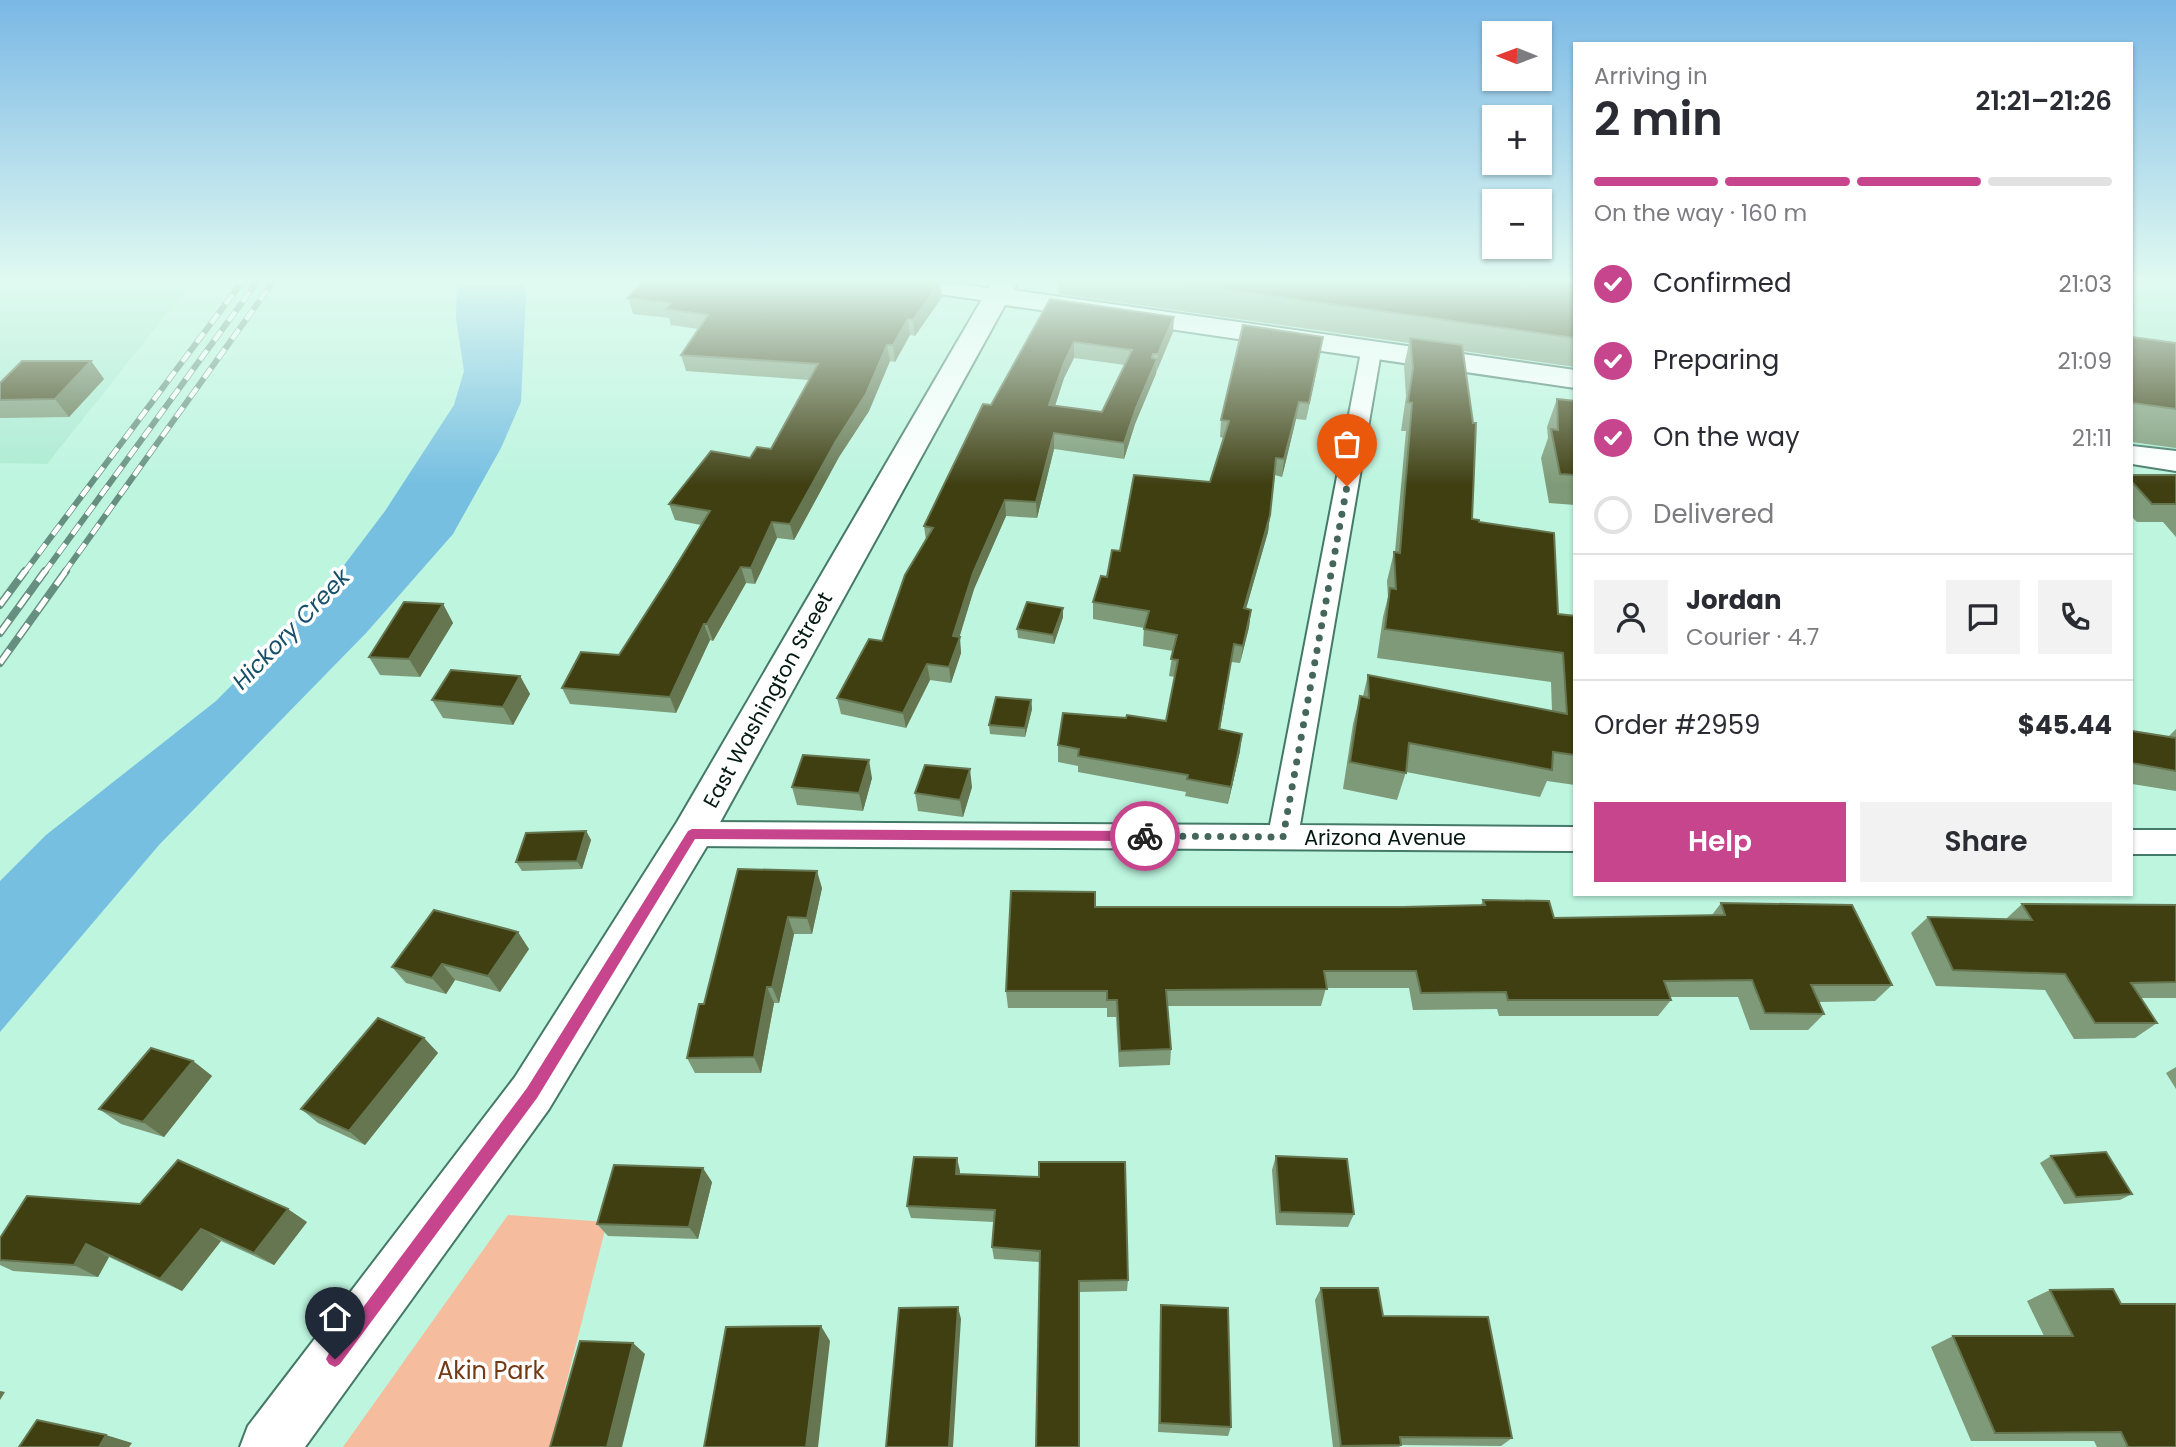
<!DOCTYPE html>
<html lang="en">
<head>
<meta charset="utf-8">
<style>
	:root { --surface:#fff; --page:#f2f2f3; --text:#2b2b33; --muted:#7c7c81; --line:#e1e1e2; --accent:#c6458d }
	body { margin:0; font-family:Poppins,sans-serif; background:var(--page); color:var(--text); height:100vh; display:flex; flex-direction:column; font-size:26px; white-space:nowrap }
	* { box-sizing:border-box; margin:0 }
	p { font-size:23px; color:var(--muted) }
	.icon { flex:none; width:38px; height:38px; fill:none; stroke:currentColor; stroke-width:2; stroke-linecap:round; stroke-linejoin:round }
	.map { position:relative; flex:1; overflow:hidden }
	.panel { position:absolute; left:1573px; top:42px; width:560px; height:854px; display:flex; flex-direction:column; background:var(--surface); border-radius:0px; box-shadow:0 2px 5px #0004 }
	.panel>* { flex:none }
	.needle { width:46px; rotate:271deg }
	.tools { position:absolute; left:1482px; top:21px; display:grid; gap:14px }
	.tools a { display:grid; place-items:center; width:70px; height:70px; border-radius:0px; background:var(--surface); box-shadow:0 2px 5px #0004; font-size:35px }
	.pin { position:absolute; display:grid; place-items:center; width:60px; height:60px; color:#fff; margin:-72px -30px; border-radius:50% 50% 50% 0; rotate:-45deg; box-shadow:0 0 7px #0007 }
	.pin .icon { rotate:45deg }
	.courier { position:absolute; display:grid; place-items:center; width:70px; height:70px; margin:-35px; border:5px solid #c6458d; border-radius:50%; background:#fff; color:#222; box-shadow:0 2px 9px #0007 }
	.summary em { font-style:normal; font-weight:600 }
	.summary div { display:flex; flex-direction:column-reverse }
	.summary { display:flex; align-items:center; justify-content:space-between; height:119px; padding:0 21px }
	h1 { font-size:46px; font-weight:600; line-height:52px }
	.bar { display:grid; grid-template-columns:repeat(4,1fr); gap:10px 7px; align-content:center; height:84px; padding:0 21px }
	.bar i { height:9px; border-radius:5px; background:var(--line) }
	.bar .current { background:var(--accent) }
	.bar p { grid-column:span 4 }
	.line { display:flex; align-items:center; gap:18px; padding:0 21px; border-top:2px solid var(--line) }
	.line div { flex:1 }
	.round { display:grid; place-items:center; flex:none; width:74px; height:74px; border-radius:0px; background:var(--page) }
	ol { padding:0 21px; list-style:none }
	li { display:flex; align-items:center; gap:21px; height:77px }
	li p { margin-inline-start:auto }
	li .icon { padding:7px; border-radius:50%; background:var(--accent); color:#fff; stroke-width:4 }
	li:last-child { color:var(--muted) }
	li i { width:38px; height:38px; border:4px solid var(--line); border-radius:50% }
	.primary-button { display:flex; gap:14px; margin-top:auto; padding:14px 21px }
	.primary-button a { flex:1; height:80px; border-radius:0px; background:var(--accent); color:#fff; font-size:28px; font-weight:600; line-height:80px; text-align:center }
	.primary-button a+a { background:var(--page); color:var(--text) }
	.map>svg:first-child { display:block }
	.built { fill:#abebd2 }
	.green { fill:#f5bc9d }
	.water { fill:#76bfe1 }
	.lines { fill:none; stroke-linecap:round; stroke-linejoin:round }
	.street-casing { stroke:#457967; stroke-width:4 }
	.secondary-casing { stroke:#457967; stroke-width:4 }
	.street { fill:#fff; fill-rule:evenodd }
	.secondary { fill:#fff; fill-rule:evenodd }
	.rail-far1-casing { stroke:#678f80; stroke-width:6 }
	.rail-casing { stroke:#678f80; stroke-width:8 }
	.rail-far1 { stroke:#fff; stroke-width:4.5; stroke-dasharray:12; stroke-linecap:butt }
	.rail { stroke:#fff; stroke-width:5; stroke-dasharray:16; stroke-linecap:butt }
	.wall { fill:#7e9a78; fill-rule:evenodd }
	.shaded-wall { fill:#657650 }
	.building { fill:#3f3f12; stroke:#657650; stroke-width:2; fill-rule:evenodd }
	.route { fill:#c6458d }
	.done { stroke:#45665a; stroke-width:7; stroke-dasharray:0 12.6 }
	.labels { text-anchor:middle; stroke-width:7; stroke-linejoin:round; paint-order:stroke }
	.street-label { font-size:21px; fill:#041912; stroke:#fff }
	.water-label { font-size:23px; font-style:italic; fill:#165169; stroke:#fff }
	.near-park-label { font-size:24px; fill:#743a16; stroke:#fff }
</style>
</head>
<body>
<div class="map">
<svg width="2176" height="1447" viewBox="0 0 2176 1447">
	<rect width="100%" height="100%" fill="#bdf5df"/>
	<path class="built" d="M 0,282 L 192,282 L 47,464 L 0,463 Z
		M 2132,282 L 2176,282 L 2176,463 L 2132,456 Z"/>
	<path class="green" d="M 508,1215 L 607,1222 L 550,1447 L 343,1447 Z"/>
	<path class="water" d="M 457,282 L 523,282 L 526,295 L 521,402 L 501,448 L 453,534 L 367,632 L 159,845 L 0,1032 L 0,881 L 46,835 L 216,701 L 323,593 L 385,511 L 454,405 L 464,371 L 456,318 Z"/>
	<g class="lines">
		<defs>
			<path id="street" d="M 886,282 C 907,282 994,282 1006,296 L 996,302 L 895,288 Z
				M 1371,346 L 1378,348 L 1381,352 L 1300,825 L 1575,827 L 1575,851 L 692,846 L 681,843 L 677,834 L 681,825 L 692,822 L 1270,825 L 1361,352 L 1364,348 Z
				M 2132,830 L 2176,830 L 2176,854 L 2132,854 Z"/>
			<path id="secondary" d="M 992,282 L 1018,282 L 1013,290 L 1575,370 L 1575,388 L 1005,305 L 707,846 L 549,1109 L 305,1447 L 240,1447 L 248,1426 L 515,1077 L 677,822 Z
				M 2132,446 L 2176,451 L 2176,471 L 2132,464 Z"/>
		</defs>
		<use href="#street" class="street-casing"/>
		<use href="#secondary" class="secondary-casing"/>
		<use href="#street" class="street"/>
		<use href="#secondary" class="secondary"/>
		<defs>
			<path id="rail-far1" d="M 24,573 L 242,282
				M 44,573 L 257,282
				M 64,573 L 273,282"/>
			<path id="rail" d="M 0,605 L 25,571
				M 0,633 L 45,571
				M 0,663 L 66,571"/>
		</defs>
		<use href="#rail-far1" class="rail-far1-casing"/>
		<use href="#rail" class="rail-casing"/>
		<use href="#rail-far1" class="rail-far1"/>
		<use href="#rail" class="rail"/>
	</g>
	<path class="wall" d="M 1058,282 L 1575,282 L 1575,367 L 1463,351 L 1472,519 L 1479,522 L 1558,614 L 1575,616 L 1575,785 L 1547,781 L 1540,797 L 1406,772 L 1397,800 L 1343,789 L 1353,724 L 1360,696 L 1363,696 L 1368,675 L 1552,711 L 1551,682 L 1377,658 L 1383,617 L 1388,597 L 1387,581 L 1394,552 L 1395,552 L 1406,431 L 1401,431 L 1406,396 L 1404,366 L 1409,343 L 1059,294 Z
		M 942,297 L 915,336 L 910,335 L 895,362 L 890,361 L 869,411 L 839,457 L 794,540 L 777,538 L 755,584 L 746,583 L 713,641 L 710,640 L 676,713 L 570,704 L 562,688 L 619,655 L 701,525 L 675,520 L 669,504 L 750,458 L 771,449 L 809,380 L 686,371 L 681,355 L 698,329 L 671,325 L 669,318 L 633,314 L 628,298 Z
		M 1050,299 L 1173,332 L 1135,424 L 1124,459 L 1054,449 L 1037,518 L 1006,516 L 974,589 L 959,637 L 961,653 L 951,683 L 930,680 L 906,728 L 841,714 L 837,698 L 882,641 L 926,540 L 924,526 ZM 1074,358 L 1125,365 L 1102,412 L 1055,406 L 1064,378 Z
		M 2132,337 L 2176,343 L 2176,448 L 2132,442 Z
		M 1320,354 L 1306,420 L 1296,419 L 1282,477 L 1275,475 L 1268,532 L 1246,609 L 1251,610 L 1249,627 L 1240,663 L 1231,662 L 1220,730 L 1240,751 L 1228,804 L 1185,796 L 1186,792 L 1078,772 L 1078,766 L 1058,762 L 1058,745 L 1126,718 L 1166,721 L 1175,677 L 1169,676 L 1173,651 L 1143,646 L 1144,628 L 1093,619 L 1093,602 L 1120,551 L 1210,482 L 1223,438 L 1220,437 L 1221,420 Z
		M 91,361 L 104,379 L 69,417 L 0,418 L 0,383 Z
		M 1557,399 L 1575,401 L 1575,505 L 1549,503 L 1541,458 L 1548,438 L 1547,427 Z
		M 2132,475 L 2176,475 L 2176,537 L 2163,522 L 2137,522 L 2132,517 Z
		M 443,604 L 453,623 L 420,677 L 380,675 L 369,657 Z
		M 1063,617 L 1054,644 L 1018,638 L 1017,629 Z
		M 520,676 L 530,694 L 513,725 L 443,718 L 432,700 Z
		M 1031,700 L 1032,709 L 1025,737 L 990,734 L 989,725 Z
		M 2176,729 L 2176,791 L 2132,784 L 2132,731 L 2168,737 Z
		M 872,778 L 863,811 L 797,805 L 792,787 Z
		M 972,787 L 963,817 L 918,811 L 915,793 Z
		M 586,831 L 591,840 L 582,869 L 522,871 L 516,862 Z
		M 738,869 L 822,888 L 812,934 L 794,934 L 779,1003 L 774,1003 L 761,1073 L 695,1073 L 687,1058 L 704,1004 Z
		M 1483,900 L 1554,918 L 1712,915 L 1721,903 L 1892,985 L 1875,1001 L 1819,1002 L 1824,1014 L 1808,1030 L 1750,1030 L 1738,997 L 1670,997 L 1671,1000 L 1658,1016 L 1499,1016 L 1497,1009 L 1413,1010 L 1409,988 L 1326,988 L 1321,1006 L 1167,1006 L 1171,1049 L 1170,1065 L 1119,1067 L 1116,1017 L 1107,1017 L 1107,1008 L 1008,1008 L 1006,991 L 1095,907 L 1403,907 L 1481,905 Z
		M 2022,904 L 2176,905 L 2176,998 L 2141,998 L 2157,1023 L 2135,1038 L 2074,1039 L 2045,990 L 1936,986 L 1911,933 L 1928,917 L 2006,919 Z
		M 529,949 L 500,992 L 455,980 L 446,994 L 406,983 L 392,967 Z
		M 424,1038 L 438,1053 L 365,1145 L 318,1123 L 301,1109 Z
		M 193,1061 L 212,1076 L 164,1137 L 121,1124 L 99,1109 Z
		M 2176,1067 L 2176,1089 L 2166,1073 Z
		M 1276,1156 L 1354,1214 L 1348,1227 L 1276,1225 L 1272,1170 Z
		M 2051,1156 L 2132,1194 L 2120,1200 L 2064,1204 L 2040,1163 Z
		M 960,1171 L 960,1174 L 1128,1280 L 1127,1291 L 1079,1292 L 1039,1262 L 994,1259 L 992,1247 L 994,1222 L 911,1218 L 907,1206 Z
		M 712,1182 L 698,1239 L 608,1236 L 597,1224 Z
		M 307,1222 L 274,1265 L 221,1241 L 182,1291 L 109,1257 L 98,1277 L 13,1271 L 0,1265 L 0,1238 Z
		M 1321,1288 L 1383,1316 L 1512,1438 L 1501,1446 L 1401,1445 L 1399,1447 L 1333,1447 L 1315,1300 Z
		M 2050,1290 L 2176,1447 L 2097,1447 L 2094,1441 L 1971,1441 L 1931,1347 L 1953,1336 L 2044,1336 L 2027,1301 Z
		M 1161,1305 L 1231,1427 L 1228,1436 L 1158,1432 L 1160,1316 Z"/>
	<path class="shaded-wall" d="M 940,282 L 942,297 L 915,336 L 913,320 Z
		M 1174,317 L 1173,332 L 1157,370 L 1158,354 Z
		M 908,319 L 910,335 L 895,362 L 893,345 Z
		M 1323,337 L 1320,354 L 1306,420 L 1309,403 Z
		M 1074,342 L 1074,358 L 1064,378 L 1050,421 L 1049,405 L 1064,363 Z
		M 887,345 L 890,361 L 869,411 L 839,457 L 794,540 L 790,524 Z
		M 1153,354 L 1152,371 L 1157,359 L 1156,374 L 1135,424 L 1124,459 L 1124,443 Z
		M 91,361 L 104,379 L 69,417 L 55,399 Z
		M 1299,402 L 1296,419 L 1282,477 L 1284,459 Z
		M 1054,433 L 1054,449 L 1037,518 L 1036,502 Z
		M 1005,500 L 1006,516 L 974,589 L 958,642 L 960,637 L 961,653 L 951,683 L 949,667 L 953,636 L 973,573 Z
		M 1270,515 L 1268,532 L 1241,626 L 1244,608 Z
		M 772,522 L 777,538 L 755,584 L 751,568 Z
		M 741,567 L 746,583 L 713,641 L 707,624 Z
		M 443,604 L 453,623 L 420,677 L 409,659 Z
		M 1063,608 L 1063,617 L 1054,644 L 1053,635 Z
		M 1251,610 L 1249,627 L 1240,663 L 1243,646 Z
		M 704,624 L 710,640 L 676,713 L 670,697 Z
		M 1234,644 L 1217,746 L 1219,729 Z
		M 927,664 L 930,680 L 906,728 L 903,713 Z
		M 520,676 L 530,694 L 513,725 L 503,707 Z
		M 1031,700 L 1032,709 L 1025,737 L 1025,728 Z
		M 1242,734 L 1240,751 L 1228,804 L 1231,787 Z
		M 869,760 L 872,778 L 863,811 L 859,793 Z
		M 970,769 L 972,787 L 963,817 L 960,800 Z
		M 586,831 L 591,840 L 582,869 L 577,861 Z
		M 817,871 L 822,888 L 812,934 L 807,918 Z
		M 788,917 L 794,934 L 779,1003 L 772,987 Z
		M 518,932 L 529,949 L 500,992 L 488,976 Z
		M 442,964 L 455,980 L 446,994 L 432,978 Z
		M 767,987 L 774,1003 L 761,1073 L 754,1057 Z
		M 424,1038 L 438,1053 L 365,1145 L 349,1131 Z
		M 193,1061 L 212,1076 L 164,1137 L 143,1122 Z
		M 957,1158 L 960,1171 L 958,1187 L 956,1174 Z
		M 703,1168 L 712,1182 L 698,1239 L 689,1227 Z
		M 288,1209 L 307,1222 L 274,1265 L 254,1253 Z
		M 201,1229 L 221,1241 L 182,1291 L 160,1279 Z
		M 86,1244 L 109,1257 L 98,1277 L 74,1265 Z
		M 958,1307 L 961,1319 L 953,1447 L 949,1447 Z
		M 821,1326 L 830,1341 L 818,1447 L 806,1447 Z
		M 633,1343 L 645,1354 L 622,1447 L 607,1447 Z
		M 0,1391 L 5,1392 L 0,1400 Z
		M 106,1435 L 132,1443 L 129,1447 L 99,1447 Z"/>
	<path class="building" d="M 642,282 L 940,282 L 913,320 L 908,319 L 893,345 L 887,345 L 866,394 L 836,441 L 790,524 L 772,522 L 751,568 L 741,567 L 707,624 L 704,624 L 670,697 L 562,688 L 581,652 L 619,655 L 668,579 L 710,511 L 669,504 L 711,451 L 750,458 L 757,447 L 771,449 L 818,364 L 681,355 L 708,315 L 666,309 L 671,303 L 628,298 Z
		M 1172,282 L 1575,282 L 1575,338 Z
		M 1050,299 L 1174,317 L 1158,354 L 1153,354 L 1152,358 L 1157,359 L 1136,408 L 1124,443 L 1054,433 L 1036,502 L 1005,500 L 973,573 L 953,636 L 960,637 L 949,667 L 927,664 L 903,713 L 837,698 L 869,639 L 882,641 L 905,575 L 933,528 L 924,526 L 983,404 L 991,405 ZM 1074,342 L 1132,350 L 1102,412 L 1049,405 L 1064,363 Z
		M 1243,325 L 1323,337 L 1309,403 L 1299,402 L 1284,459 L 1276,458 L 1270,515 L 1244,608 L 1251,610 L 1243,646 L 1234,644 L 1219,729 L 1242,734 L 1231,787 L 1187,779 L 1188,775 L 1078,756 L 1079,749 L 1058,745 L 1063,713 L 1126,718 L 1127,715 L 1166,721 L 1178,660 L 1171,659 L 1177,635 L 1144,629 L 1149,611 L 1093,602 L 1101,576 L 1107,577 L 1112,550 L 1120,551 L 1134,475 L 1210,482 L 1229,421 L 1221,420 Z
		M 2132,337 L 2176,343 L 2176,409 L 2132,403 Z
		M 1410,338 L 1462,345 L 1473,423 L 1476,423 L 1472,519 L 1479,520 L 1479,522 L 1554,533 L 1558,614 L 1575,616 L 1575,755 L 1553,752 L 1552,770 L 1409,743 L 1406,773 L 1350,762 L 1360,696 L 1369,698 L 1368,675 L 1567,714 L 1563,653 L 1385,629 L 1390,588 L 1396,589 L 1394,552 L 1400,553 L 1412,403 L 1408,402 L 1413,368 Z
		M 22,361 L 91,361 L 55,399 L 0,400 L 0,383 Z
		M 1557,399 L 1575,401 L 1575,475 L 1560,474 L 1551,429 L 1558,430 Z
		M 2132,475 L 2176,475 L 2176,504 L 2152,504 L 2132,482 Z
		M 404,602 L 443,604 L 409,659 L 369,657 Z
		M 1027,602 L 1063,608 L 1053,635 L 1017,629 Z
		M 451,670 L 520,676 L 503,707 L 432,700 Z
		M 996,697 L 1031,700 L 1025,728 L 989,725 Z
		M 2132,731 L 2176,738 L 2176,771 L 2132,763 Z
		M 803,755 L 869,760 L 859,793 L 792,787 Z
		M 925,765 L 970,769 L 960,800 L 915,793 Z
		M 586,831 L 577,861 L 516,862 L 526,833 Z
		M 738,869 L 817,871 L 807,918 L 788,917 L 772,987 L 767,987 L 754,1057 L 687,1058 L 699,1004 L 704,1004 Z
		M 1011,891 L 1095,892 L 1095,907 L 1403,907 L 1485,905 L 1483,900 L 1549,901 L 1554,918 L 1725,915 L 1721,903 L 1852,905 L 1892,985 L 1811,985 L 1824,1014 L 1765,1013 L 1752,980 L 1664,981 L 1671,1000 L 1508,1000 L 1506,992 L 1421,993 L 1416,971 L 1324,971 L 1327,989 L 1166,990 L 1171,1049 L 1120,1051 L 1117,1000 L 1107,1000 L 1107,991 L 1006,991 Z
		M 2022,904 L 2176,905 L 2176,982 L 2131,983 L 2157,1023 L 2095,1023 L 2065,974 L 1953,970 L 1928,917 L 2032,920 Z
		M 434,910 L 518,932 L 488,976 L 442,964 L 432,978 L 392,967 Z
		M 378,1018 L 424,1038 L 349,1131 L 301,1109 Z
		M 151,1048 L 193,1061 L 143,1122 L 99,1109 Z
		M 2106,1152 L 2132,1194 L 2076,1197 L 2051,1156 Z
		M 1276,1156 L 1347,1159 L 1354,1214 L 1280,1212 Z
		M 914,1157 L 957,1158 L 956,1174 L 1039,1177 L 1039,1162 L 1125,1162 L 1128,1280 L 1079,1281 L 1079,1447 L 1036,1447 L 1040,1251 L 992,1247 L 995,1210 L 907,1206 Z
		M 178,1160 L 288,1209 L 254,1253 L 201,1229 L 160,1279 L 86,1244 L 74,1265 L 0,1260 L 0,1238 L 27,1196 L 140,1204 Z
		M 614,1165 L 703,1168 L 689,1227 L 597,1224 Z
		M 1321,1288 L 1378,1288 L 1383,1316 L 1488,1317 L 1512,1438 L 1400,1437 L 1401,1445 L 1341,1446 Z
		M 2113,1289 L 2121,1304 L 2176,1304 L 2176,1447 L 2128,1447 L 2121,1432 L 1995,1433 L 1953,1336 L 2073,1336 L 2050,1290 Z
		M 1161,1305 L 1228,1308 L 1231,1427 L 1160,1423 Z
		M 958,1307 L 949,1447 L 886,1447 L 899,1308 Z
		M 821,1326 L 806,1447 L 704,1447 L 726,1327 Z
		M 580,1341 L 633,1343 L 607,1447 L 550,1447 Z
		M 37,1420 L 106,1435 L 99,1447 L 19,1447 Z"/>
	<linearGradient id="sky" x2="0" y2="1"><stop stop-color="#7ab8e5"/><stop offset="0.58" stop-color="#e1faf1"/><stop offset="1" stop-color="#e1faf1" stop-opacity="0"/></linearGradient>
	<rect width="2176" height="485" fill="url(#sky)"/>
	<path class="route" d="M 692,829 L 1145,831 L 1152,836 L 1145,841 L 695,839 L 537,1098 L 340,1364 L 335,1367 L 329,1364 L 326,1359 L 329,1353 L 527,1088 L 688,831 Z"/>
	<g class="lines">
		<path class="done" d="M 1145,836 L 1283,837 L 1347,486"/>
	</g>
	<g class="labels">
		<g class="street-label">
			<text transform="translate(768 700) rotate(-61)" y="7">East Washington Street</text>
			<text x="1385" y="845">Arizona Avenue</text>
		</g>
		<g class="water-label">
			<text transform="translate(291 629) rotate(-46)" y="8">Hickory Creek</text>
		</g>
		<g class="near-park-label">
			<text x="491" y="1379">Akin Park</text>
		</g>
	</g>
</svg>
<div class="tools">
<a><svg class="needle" viewBox="-14 -14 28 28"><path d="M0-13l5 13h-10z" fill="#e53935"/><path d="M0 13l5-13h-10z" fill="#7c7c81"/></svg></a>
<a>+</a>
<a>−</a>
</div>
<div class="pin" style="left:1347px;top:486px;background:#ea580c"><svg class="icon" aria-label="bag" viewBox="0 0 24 24"><path d="M5 8h14l-1 12H6zM9 8a3 3 0 0 1 6 0"/></svg></div>
<div class="pin" style="left:335px;top:1359px;background:#1f2937"><svg class="icon" aria-label="home" viewBox="0 0 24 24"><path d="M3 11l9-7 9 7M6 9v11h12V9"/></svg></div>
<div class="courier" style="left:1145px;top:836px"><svg class="icon" aria-label="bike" viewBox="0 0 24 24"><circle cx="6" cy="16" r="4"/><circle cx="18" cy="16" r="4"/><path d="M6 16l4-8h5l3 8M10 8l3 8H6M13 5h3"/></svg></div>
<section class="panel">
<div class="summary"><div><h1>2 min</h1><p>Arriving in</p></div><em>21:21–21:26</em></div>
<div class="bar"><i class="current"></i><i class="current"></i><i class="current"></i><i></i><p>On the way · 160 m</p></div>
<ol>
<li><svg class="icon" aria-label="check" viewBox="0 0 24 24"><path d="M5 12l5 5 9-10"/></svg>Confirmed<p>21:03</p></li>
<li><svg class="icon" aria-label="check" viewBox="0 0 24 24"><path d="M5 12l5 5 9-10"/></svg>Preparing<p>21:09</p></li>
<li><svg class="icon" aria-label="check" viewBox="0 0 24 24"><path d="M5 12l5 5 9-10"/></svg>On the way<p>21:11</p></li>
<li><i></i>Delivered</li>
</ol>
<div class="line" style="height:126px"><a class="round"><svg class="icon" aria-label="person" viewBox="0 0 24 24"><circle cx="12" cy="8" r="4"/><path d="M4 21q1-7 8-7t8 7"/></svg></a><div><b>Jordan</b><p>Courier · 4.7</p></div><a class="round"><svg class="icon" aria-label="chat" viewBox="0 0 24 24"><path d="M4 5h16v11H9l-5 4z"/></svg></a><a class="round"><svg class="icon" aria-label="phone" viewBox="0 0 24 24"><path d="M5 4h4l2 5-3 2q2 4 5 5l2-3 5 2v4C11 20 4 13 5 4z"/></svg></a></div>
<div class="line" style="height:91px"><div>Order #2959</div><b>$45.44</b></div>
<div class="primary-button"><a>Help</a><a>Share</a></div>
</section>
</div>
</body>
</html>
